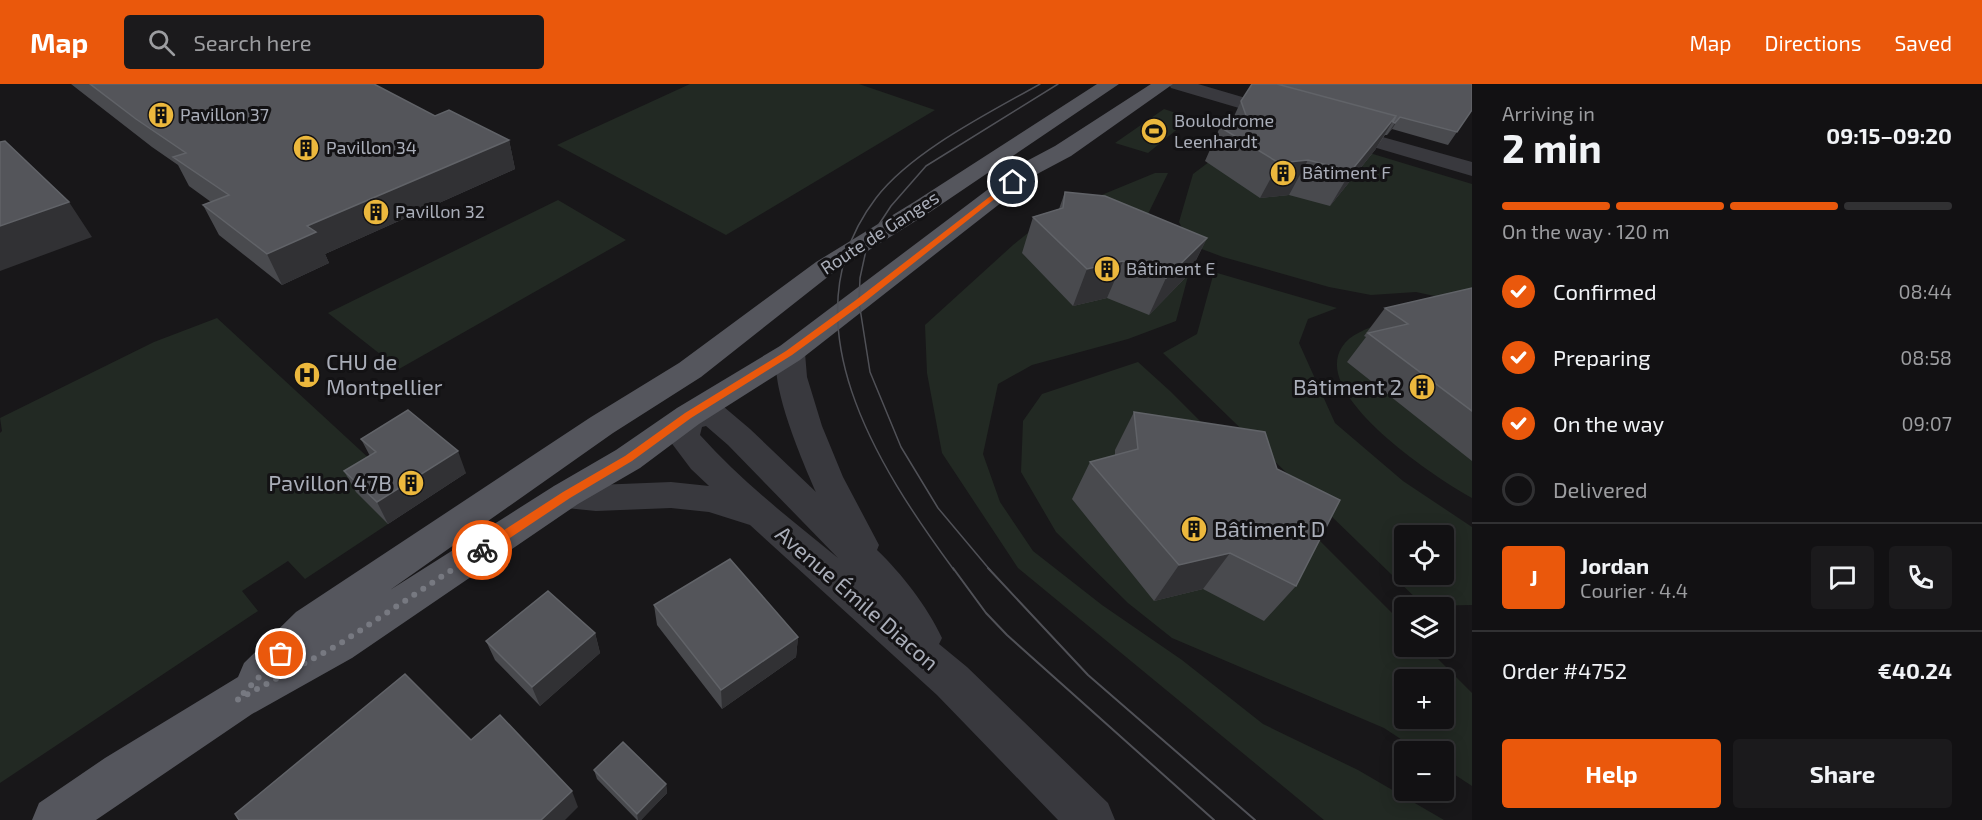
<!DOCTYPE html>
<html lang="en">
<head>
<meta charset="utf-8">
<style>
	:root { --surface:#121113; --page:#1b1a1c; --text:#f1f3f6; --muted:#9c9da0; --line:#313133; --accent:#ea580c }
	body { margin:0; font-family:"Exo 2",sans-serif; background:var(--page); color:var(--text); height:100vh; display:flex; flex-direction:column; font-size:22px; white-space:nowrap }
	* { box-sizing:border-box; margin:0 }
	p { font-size:20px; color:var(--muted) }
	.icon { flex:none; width:33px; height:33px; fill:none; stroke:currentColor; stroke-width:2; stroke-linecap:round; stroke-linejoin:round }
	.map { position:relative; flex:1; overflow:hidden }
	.drawer { display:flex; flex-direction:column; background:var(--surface); width:510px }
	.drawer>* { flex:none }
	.controls { position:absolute; left:1394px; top:441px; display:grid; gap:12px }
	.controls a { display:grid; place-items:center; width:60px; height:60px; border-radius:6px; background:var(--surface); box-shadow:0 3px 15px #0003,0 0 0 2px var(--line); font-size:30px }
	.pin { position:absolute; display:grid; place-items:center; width:51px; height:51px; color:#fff; margin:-26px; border:3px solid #fff; border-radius:50%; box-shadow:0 2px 6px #0007 }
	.courier { position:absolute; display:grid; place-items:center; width:60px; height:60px; margin:-30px; border:4px solid #ea580c; border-radius:50%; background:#fff; color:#222; box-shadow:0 2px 8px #0007 }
	.headline em { font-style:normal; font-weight:700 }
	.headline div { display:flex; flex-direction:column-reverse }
	.headline { display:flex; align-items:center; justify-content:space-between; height:102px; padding:0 30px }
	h1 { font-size:39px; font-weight:700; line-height:45px }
	.bar { display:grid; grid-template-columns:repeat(4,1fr); gap:9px 6px; align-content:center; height:72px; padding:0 30px }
	.bar i { height:8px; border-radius:4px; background:var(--line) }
	.bar .selected { background:var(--accent) }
	.bar p { grid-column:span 4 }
	.line { display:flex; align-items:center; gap:15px; padding:0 30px; border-top:2px solid var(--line) }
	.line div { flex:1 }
	.round { display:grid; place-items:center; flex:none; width:63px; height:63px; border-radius:6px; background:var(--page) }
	ol { padding:0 30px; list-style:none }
	li { display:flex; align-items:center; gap:18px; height:66px }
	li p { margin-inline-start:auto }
	li .icon { padding:6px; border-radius:50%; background:var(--accent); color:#fff; stroke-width:4 }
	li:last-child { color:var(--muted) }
	li i { width:33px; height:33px; border:3px solid var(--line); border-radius:50% }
	.primary-button { display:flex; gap:12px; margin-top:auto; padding:12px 30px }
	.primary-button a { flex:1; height:69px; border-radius:6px; background:var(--accent); color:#fff; font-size:24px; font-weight:700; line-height:69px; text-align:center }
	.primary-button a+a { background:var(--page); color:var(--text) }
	header { display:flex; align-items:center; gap:36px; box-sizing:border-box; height:84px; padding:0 30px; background:var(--accent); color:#fff }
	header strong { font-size:28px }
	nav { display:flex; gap:33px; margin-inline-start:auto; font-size:21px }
	.search { width:420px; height:54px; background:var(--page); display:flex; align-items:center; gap:15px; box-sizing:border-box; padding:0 21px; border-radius:6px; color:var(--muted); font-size:22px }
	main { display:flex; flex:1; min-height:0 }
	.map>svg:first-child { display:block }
	.green { fill:#222923; fill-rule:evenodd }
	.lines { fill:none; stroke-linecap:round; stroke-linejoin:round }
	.street { fill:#39393e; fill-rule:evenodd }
	.primary { fill:#55565d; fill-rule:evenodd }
	.tram-far1 { stroke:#505157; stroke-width:1.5 }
	.tram { stroke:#505157; stroke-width:2 }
	.wall { fill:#494a4e }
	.shaded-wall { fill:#313134 }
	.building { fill:#54555a; stroke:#616368; stroke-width:1.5 }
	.route { fill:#ea580c }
	.done { stroke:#777981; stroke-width:6; stroke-dasharray:0 10.8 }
	.labels { text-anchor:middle; stroke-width:6; stroke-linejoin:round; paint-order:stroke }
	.far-poi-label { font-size:18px; fill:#aaaeb9; stroke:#131214; text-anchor:start }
	.far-street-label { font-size:18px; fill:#aaaeb9; stroke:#131214 }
	.poi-label { font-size:22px; fill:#aaaeb9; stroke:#131214; text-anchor:start }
	.street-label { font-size:22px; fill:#aaaeb9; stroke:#131214 }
</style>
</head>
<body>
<header>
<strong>Map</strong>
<div class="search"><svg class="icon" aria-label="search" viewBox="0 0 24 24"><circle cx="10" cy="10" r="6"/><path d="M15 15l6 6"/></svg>Search here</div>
<nav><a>Map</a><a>Directions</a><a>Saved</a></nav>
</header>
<main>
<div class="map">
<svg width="1472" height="736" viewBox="0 0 1472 736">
	<rect width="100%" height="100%" fill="#181719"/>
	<path class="green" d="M 690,0 L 859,0 L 935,26 L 726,151 L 557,61 Z
		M 1164,25 L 1191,34 L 1148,69 L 1115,59 Z
		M 1274,40 L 1472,100 L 1472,220 L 1416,208 L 1371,211 L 1329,203 L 1223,173 L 1191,161 L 1179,138 L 1193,90 L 1254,44 Z
		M 1155,89 L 1168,89 L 1148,130 L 1191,181 L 1176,237 L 1128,255 L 1032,281 L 998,300 L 983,370 L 1000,418 L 1033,467 L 1102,521 L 1182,576 L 1263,640 L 1358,686 L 1444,736 L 1324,736 L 1018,484 L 942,369 L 927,289 L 925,241 L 1013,161 L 1048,133 Z
		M 558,116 L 626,156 L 399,285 L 328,229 Z
		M 1214,188 L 1337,224 L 1308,235 L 1299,259 L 1335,339 L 1403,397 L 1472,443 L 1472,521 L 1424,522 L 1163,269 L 1197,250 ZM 1404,452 L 1443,452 L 1443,490 L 1404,490 Z
		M 217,234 L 386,390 L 388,440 L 305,495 L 288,477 L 242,507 L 258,527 L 0,699 L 0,349 L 2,347 L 0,334 L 154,258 Z
		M 1381,239 L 1472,240 L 1472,414 C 1438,395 1310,312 1342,263 C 1350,250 1367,245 1381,239 Z
		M 1138,278 L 1170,307 L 1404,541 L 1404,562 L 1426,563 L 1472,609 L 1472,702 L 1443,683 L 1443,668 L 1419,667 L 1384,644 L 1172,554 L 1128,519 L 1056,448 L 1021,388 L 1023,337 L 1042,310 ZM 1404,596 L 1443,596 L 1443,634 L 1404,634 Z"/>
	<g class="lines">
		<path class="street" d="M 1169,0 L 1198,0 L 1290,27 L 1293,31 L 1290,35 L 1276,35 L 1171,4 Z
			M 1336,40 L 1472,78 L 1472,92 L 1329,50 L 1326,46 L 1329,42 Z
			M 790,260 L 800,262 L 805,269 L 807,293 L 822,342 L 843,393 L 879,461 L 877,466 C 902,490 927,522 942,554 L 939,560 L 967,583 L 1108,719 L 1115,736 L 1058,736 L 937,611 L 750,441 L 709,428 L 671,424 L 596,427 L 566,424 L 554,420 L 549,411 L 554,402 L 566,398 L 596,401 L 671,398 L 709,402 L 691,385 L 667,353 L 677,324 L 688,321 L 713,320 L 724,323 L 750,345 L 816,408 C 804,381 763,288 780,262 ZM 706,342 L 728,361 L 838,474 C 790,435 741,397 700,351 L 702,343 Z"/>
		<path class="primary" d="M 1097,0 L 1119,0 L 930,128 L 834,188 L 701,293 L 613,349 L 390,506 L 554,402 L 616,366 L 677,324 L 780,262 L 1023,79 L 1055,62 L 1151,0 L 1173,0 L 1071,72 L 1039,89 L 800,276 L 699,340 L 640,384 L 578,420 L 352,574 L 252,630 L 96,736 L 32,736 L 39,719 L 105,674 L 238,593 L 244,579 L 296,528 L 591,333 L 679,279 L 816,178 L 914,118 Z"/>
		<path class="tram-far1" d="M 954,486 C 878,383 783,236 876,114 C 912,67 989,29 1040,0
			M 990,486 L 938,424 L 901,363 L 870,288 L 859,218 L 860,194 L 868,157 L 891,122 L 926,82 L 1058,0"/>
		<path class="tram" d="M 953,484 L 986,529 L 1007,551 L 1214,736
			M 988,484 L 1088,591 L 1255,736"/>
	</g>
	<path class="wall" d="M 71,0 L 374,0 L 435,32 L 509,56 L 515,85 L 325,170 L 329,179 L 282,201 L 219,151 L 203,121 L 211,118 L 189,102 L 178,81 L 152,63 Z
		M 1241,17 L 1472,26 L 1448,61 L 1392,45 L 1387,51 L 1385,51 L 1375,66 L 1330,122 L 1289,111 L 1260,114 L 1205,77 L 1220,43 L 1230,41 Z
		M 1065,108 L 1207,154 L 1189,190 L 1149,231 L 1107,214 L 1073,222 L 1022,169 L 1033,133 L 1059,125 Z
		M 1472,204 L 1472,377 L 1347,278 L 1366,253 L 1364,252 L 1385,224 Z
		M 1134,328 L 1296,502 L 1264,537 L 1203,505 L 1154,517 L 1072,415 L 1090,378 L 1115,371 L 1115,366 Z
		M 361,355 L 466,389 L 388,440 L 356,408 L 344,387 L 370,372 Z
		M 654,521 L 798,553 L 796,573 L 722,625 L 657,541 Z
		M 595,549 L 600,569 L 540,622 L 495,576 L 486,557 Z
		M 594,686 L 666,700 L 667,709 L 641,736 L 637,736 L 597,695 Z"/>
	<path class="shaded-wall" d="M 1396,32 L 1375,66 L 1330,122 L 1351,87 Z
		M 1400,33 L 1392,45 L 1387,51 L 1395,39 Z
		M 509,56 L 515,85 L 325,170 L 329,179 L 282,201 L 267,170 L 307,142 Z
		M 1308,76 L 1289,111 L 1260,114 L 1279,79 Z
		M 69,118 L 92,153 L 0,187 L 0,142 Z
		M 1207,154 L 1189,190 L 1149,231 L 1166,194 Z
		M 1123,177 L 1107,214 L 1073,222 L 1087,185 Z
		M 458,367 L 466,389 L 388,440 L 377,418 Z
		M 1230,469 L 1203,505 L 1154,517 L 1179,481 Z
		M 595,549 L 600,569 L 540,622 L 532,603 Z
		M 798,553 L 796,573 L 722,625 L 721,606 Z
		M 666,700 L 667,709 L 641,736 L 638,736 L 637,730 Z
		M 572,707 L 578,723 L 565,736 L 541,736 Z"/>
	<path class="building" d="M 90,0 L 374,0 L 435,32 L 449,26 L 509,56 L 307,142 L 316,148 L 267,170 L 203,121 L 229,111 L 173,73 L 186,69 L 136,35 Z
		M 1252,0 L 1277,0 L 1396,32 L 1351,87 L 1308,76 L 1279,79 L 1220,43 L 1248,37 L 1241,17 Z
		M 1277,0 L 1472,0 L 1472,26 L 1457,48 L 1400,33 L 1395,39 L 1393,38 L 1396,32 Z
		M 5,57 L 69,118 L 0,142 L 0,58 Z
		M 1065,108 L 1105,112 L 1207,154 L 1166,194 L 1123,177 L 1087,185 L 1033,133 L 1063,124 Z
		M 1472,204 L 1472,327 L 1368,249 L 1408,240 L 1385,224 Z
		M 408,326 L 458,367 L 377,418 L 344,387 L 376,368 L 361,355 Z
		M 1134,328 L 1265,348 L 1277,385 L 1340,416 L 1296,502 L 1230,469 L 1179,481 L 1090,378 L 1138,365 Z
		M 730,475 L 798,553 L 721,606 L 654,521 Z
		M 548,507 L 595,549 L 532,603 L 486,557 Z
		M 405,590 L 471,656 L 500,631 L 572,707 L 541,736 L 239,736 L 235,730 Z
		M 623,658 L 666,700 L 637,730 L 594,686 Z"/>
	<path class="route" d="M 1010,97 L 1016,98 L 862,220 L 792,271 L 691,334 L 632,377 L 570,414 L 486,470 L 478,470 L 478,463 L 563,408 L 625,372 L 685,329 L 786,267 L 856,216 Z"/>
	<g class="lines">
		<path class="done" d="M 281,570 L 237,616 L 338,561 L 482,466"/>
	</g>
	<defs>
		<symbol id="building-disc" viewBox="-11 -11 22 22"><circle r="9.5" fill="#ecb83d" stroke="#131214"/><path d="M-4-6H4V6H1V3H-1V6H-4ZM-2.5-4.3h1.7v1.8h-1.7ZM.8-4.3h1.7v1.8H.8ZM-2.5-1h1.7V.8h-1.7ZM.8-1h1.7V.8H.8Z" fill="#111"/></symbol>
		<symbol id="stadium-disc" viewBox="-11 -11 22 22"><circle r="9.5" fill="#ecb83d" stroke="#131214"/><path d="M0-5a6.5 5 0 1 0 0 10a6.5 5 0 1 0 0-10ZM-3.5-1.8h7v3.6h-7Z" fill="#111"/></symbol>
		<symbol id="hospital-disc" viewBox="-11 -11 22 22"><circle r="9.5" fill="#ecb83d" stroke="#131214"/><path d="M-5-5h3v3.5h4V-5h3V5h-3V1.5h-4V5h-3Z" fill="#111"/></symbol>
	</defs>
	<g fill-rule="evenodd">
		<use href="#building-disc" x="146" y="16" width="30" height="30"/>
		<use href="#stadium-disc" x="1139" y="32" width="30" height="30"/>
		<use href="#building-disc" x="291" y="49" width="30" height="30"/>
		<use href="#building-disc" x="1268" y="74" width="30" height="30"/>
		<use href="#building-disc" x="361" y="113" width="30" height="30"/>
		<use href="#building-disc" x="1092" y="170" width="30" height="30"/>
		<use href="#hospital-disc" x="292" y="276" width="30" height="30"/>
		<use href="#building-disc" x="1407" y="288" width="30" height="30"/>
		<use href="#building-disc" x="396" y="384" width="30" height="30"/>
		<use href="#building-disc" x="1179" y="430" width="30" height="30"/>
	</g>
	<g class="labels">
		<g class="far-poi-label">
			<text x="180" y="37">Pavillon 37</text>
			<text x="1174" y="43">Boulodrome<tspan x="1174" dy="21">Leenhardt</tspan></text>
			<text x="326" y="70">Pavillon 34</text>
			<text x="1302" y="95">Bâtiment F</text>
			<text x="395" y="134">Pavillon 32</text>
			<text x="1126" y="191">Bâtiment E</text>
		</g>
		<g class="far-street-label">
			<text transform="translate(880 149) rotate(-33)" y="6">Route de Ganges</text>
		</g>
		<g class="poi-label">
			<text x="326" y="286">CHU de<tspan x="326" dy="25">Montpellier</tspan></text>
			<text x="1402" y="311" text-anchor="end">Bâtiment 2</text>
			<text x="392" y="407" text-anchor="end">Pavillon 47B</text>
			<text x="1214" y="453">Bâtiment D</text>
		</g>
		<g class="street-label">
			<text transform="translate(857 514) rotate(41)" y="8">Avenue Émile Diacon</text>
		</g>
	</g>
</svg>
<div class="controls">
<a><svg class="icon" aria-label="locate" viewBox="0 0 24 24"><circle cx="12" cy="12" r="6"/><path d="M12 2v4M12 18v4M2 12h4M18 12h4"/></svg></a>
<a><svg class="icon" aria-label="layers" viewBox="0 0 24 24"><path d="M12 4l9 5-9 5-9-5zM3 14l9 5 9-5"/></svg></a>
<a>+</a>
<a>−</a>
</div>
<div class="pin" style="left:281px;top:570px;background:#ea580c"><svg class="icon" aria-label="bag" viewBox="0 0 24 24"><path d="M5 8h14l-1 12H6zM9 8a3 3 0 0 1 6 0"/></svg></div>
<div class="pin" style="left:1013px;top:98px;background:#1f2937"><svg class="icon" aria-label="home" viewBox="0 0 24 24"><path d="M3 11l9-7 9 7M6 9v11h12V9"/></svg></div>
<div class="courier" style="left:482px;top:466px"><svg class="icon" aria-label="bike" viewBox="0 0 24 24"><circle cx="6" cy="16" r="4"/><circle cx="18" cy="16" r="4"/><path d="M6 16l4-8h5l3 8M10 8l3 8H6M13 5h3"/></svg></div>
</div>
<section class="drawer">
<div class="headline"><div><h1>2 min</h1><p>Arriving in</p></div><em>09:15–09:20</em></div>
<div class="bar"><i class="selected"></i><i class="selected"></i><i class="selected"></i><i></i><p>On the way · 120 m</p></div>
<ol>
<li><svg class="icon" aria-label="check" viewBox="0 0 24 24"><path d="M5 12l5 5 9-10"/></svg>Confirmed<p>08:44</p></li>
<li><svg class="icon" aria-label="check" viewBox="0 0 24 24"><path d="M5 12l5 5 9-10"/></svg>Preparing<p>08:58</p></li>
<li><svg class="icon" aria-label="check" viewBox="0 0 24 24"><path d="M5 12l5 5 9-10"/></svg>On the way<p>09:07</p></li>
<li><i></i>Delivered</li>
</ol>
<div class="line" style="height:108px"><b class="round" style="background:var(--accent);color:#fff">J</b><div><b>Jordan</b><p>Courier · 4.4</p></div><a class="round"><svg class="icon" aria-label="chat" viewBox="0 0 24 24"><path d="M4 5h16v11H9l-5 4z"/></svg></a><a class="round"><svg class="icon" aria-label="phone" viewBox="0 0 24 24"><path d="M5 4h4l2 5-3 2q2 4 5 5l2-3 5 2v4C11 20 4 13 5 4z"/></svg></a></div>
<div class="line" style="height:78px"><div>Order #4752</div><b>€40.24</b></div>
<div class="primary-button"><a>Help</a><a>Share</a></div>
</section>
</main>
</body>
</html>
